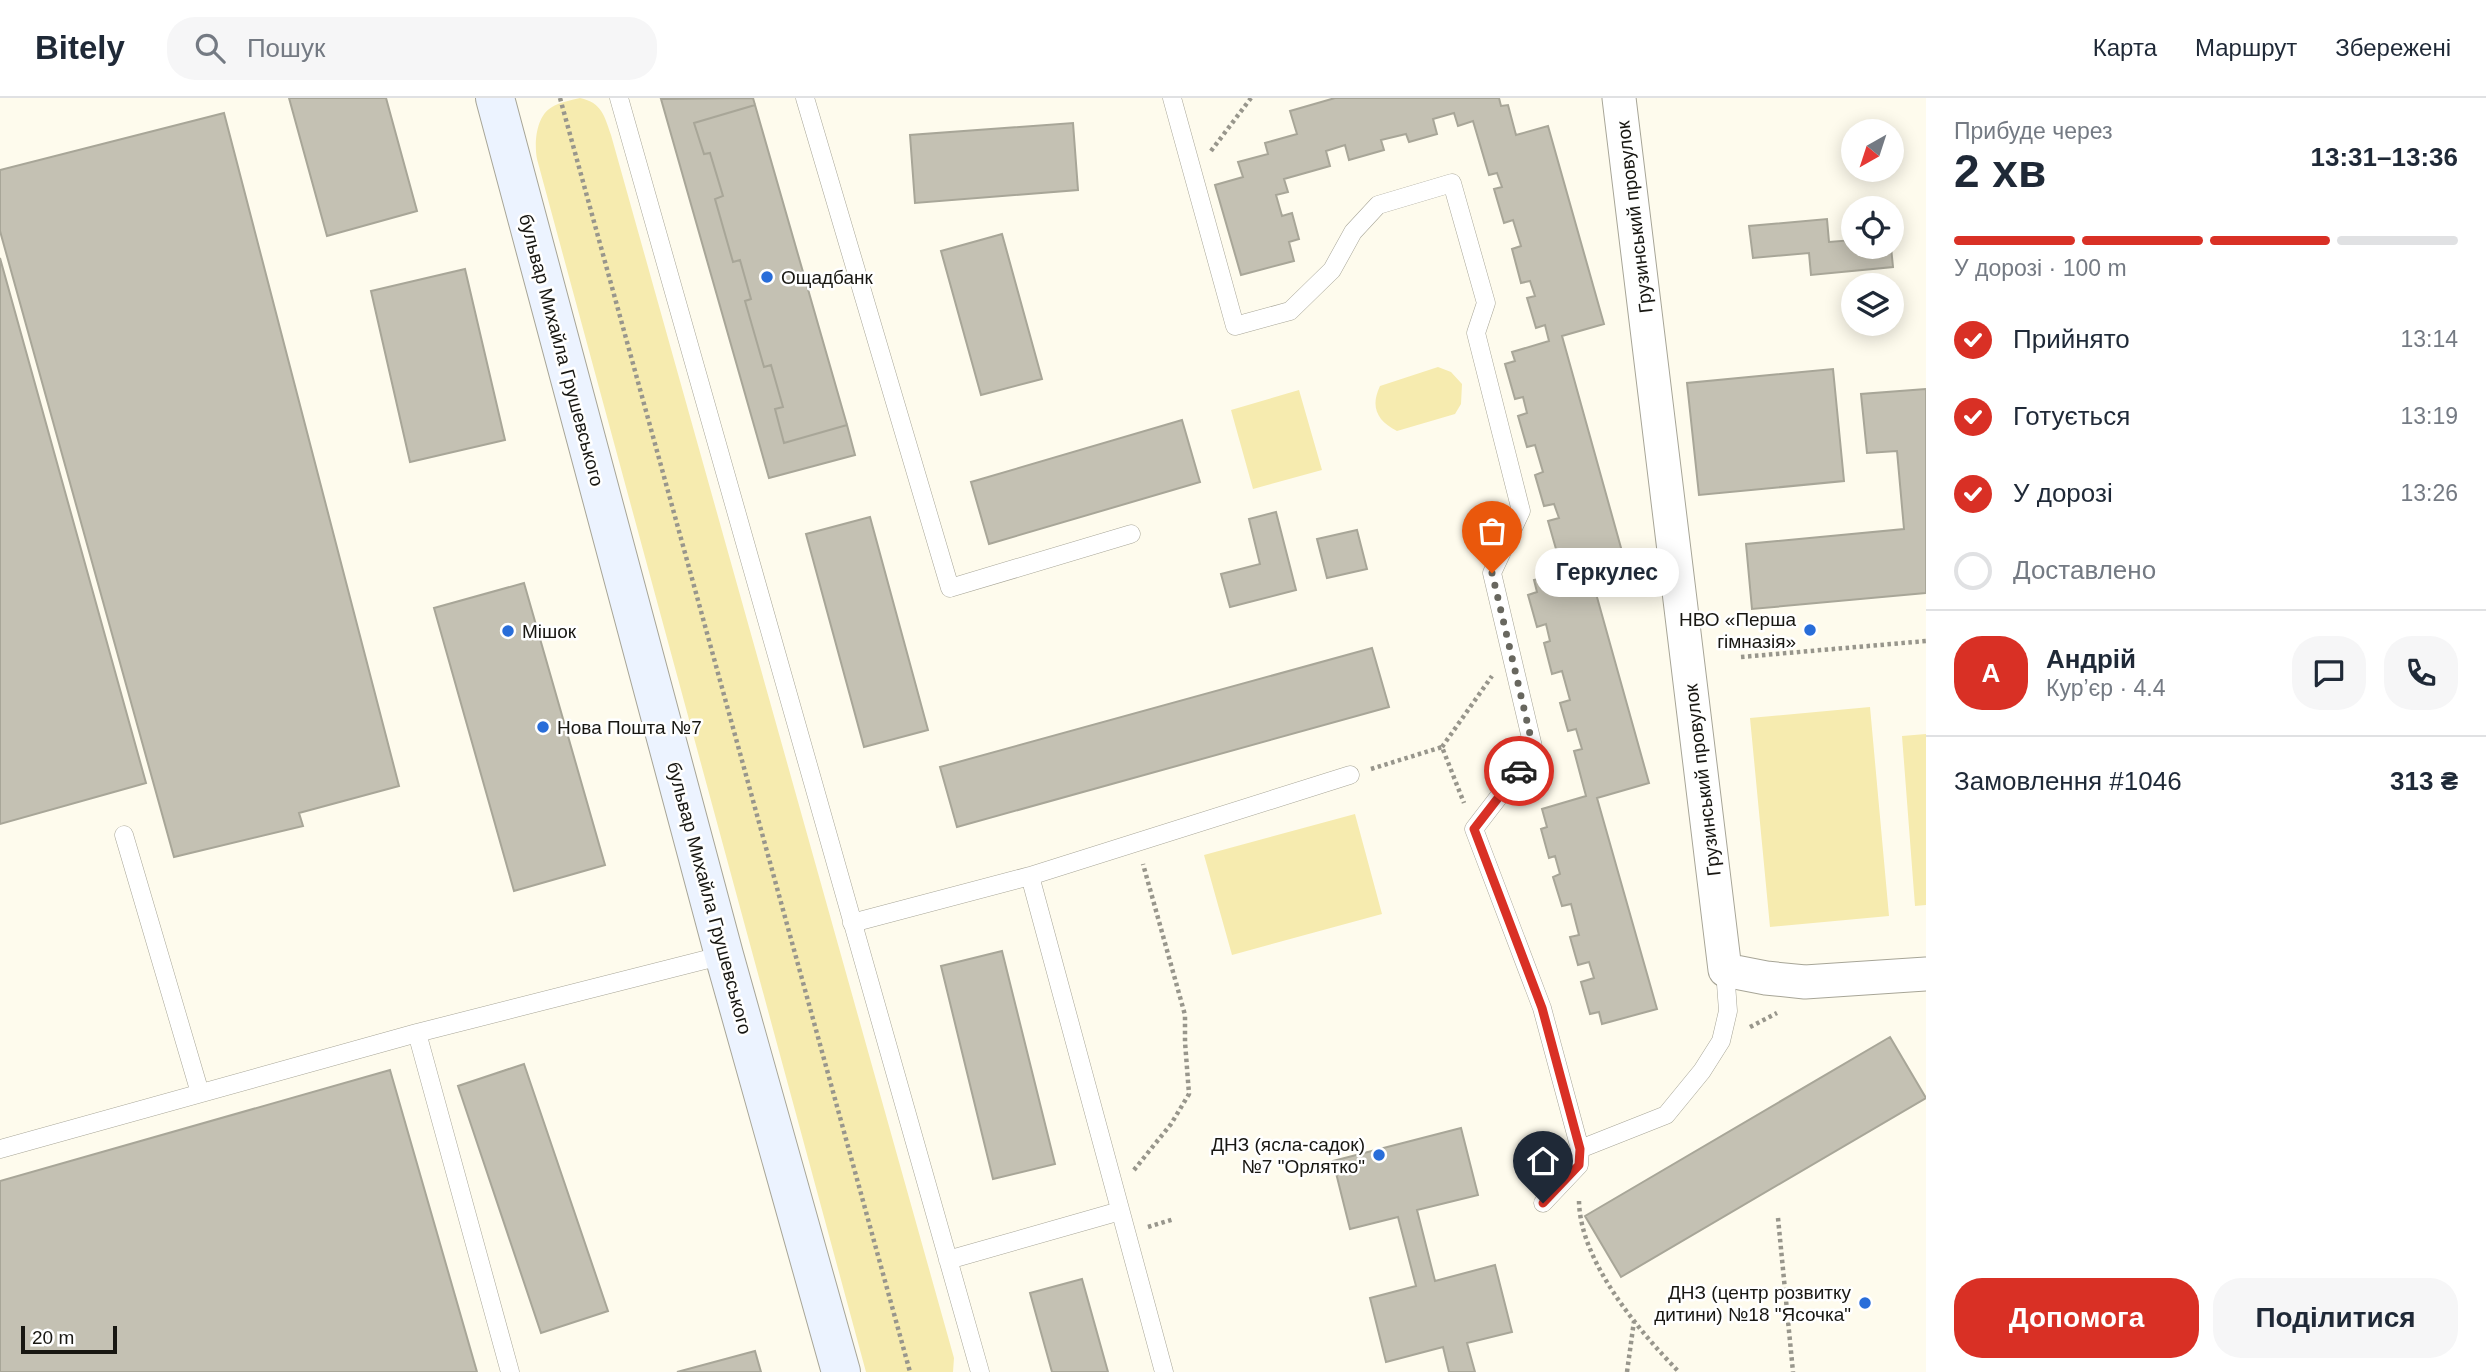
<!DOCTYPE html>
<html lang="uk">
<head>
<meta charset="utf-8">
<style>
	:root { --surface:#fff; --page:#f6f6f7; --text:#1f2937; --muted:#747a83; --line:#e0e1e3; --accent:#d93025 }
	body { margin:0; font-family:Helvetica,sans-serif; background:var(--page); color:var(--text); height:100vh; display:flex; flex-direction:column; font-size:26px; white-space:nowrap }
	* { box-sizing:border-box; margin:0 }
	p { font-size:23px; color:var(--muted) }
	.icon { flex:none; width:38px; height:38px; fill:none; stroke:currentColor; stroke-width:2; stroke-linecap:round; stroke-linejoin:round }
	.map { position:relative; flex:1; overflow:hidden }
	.side { display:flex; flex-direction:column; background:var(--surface); width:560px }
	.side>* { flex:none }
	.needle { width:46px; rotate:219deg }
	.tools { position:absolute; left:1841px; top:21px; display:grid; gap:14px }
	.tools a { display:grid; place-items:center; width:63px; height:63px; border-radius:50%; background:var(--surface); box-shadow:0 4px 18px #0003; font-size:35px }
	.scale { position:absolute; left:21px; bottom:18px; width:96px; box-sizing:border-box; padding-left:7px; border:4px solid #181712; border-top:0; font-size:19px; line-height:24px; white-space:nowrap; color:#181712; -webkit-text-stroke:5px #fff; paint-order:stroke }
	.pin { position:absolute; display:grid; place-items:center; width:60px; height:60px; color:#fff; margin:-72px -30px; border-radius:50% 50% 50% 0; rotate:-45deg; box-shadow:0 0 7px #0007 }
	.pin .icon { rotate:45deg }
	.courier { position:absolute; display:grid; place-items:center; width:70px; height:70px; margin:-35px; border:5px solid #d93025; border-radius:50%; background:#fff; color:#222; box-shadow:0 2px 9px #0007 }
	.bubble { position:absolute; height:49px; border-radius:24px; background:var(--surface); box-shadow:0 4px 18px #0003; font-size:23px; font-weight:700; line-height:49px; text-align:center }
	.overview em { font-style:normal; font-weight:700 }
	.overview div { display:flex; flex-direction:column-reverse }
	.overview { display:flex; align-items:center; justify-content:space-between; height:119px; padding:0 28px }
	h1 { font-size:46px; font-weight:700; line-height:52px }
	.bar { display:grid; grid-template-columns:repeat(4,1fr); gap:10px 7px; align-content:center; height:84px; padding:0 28px }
	.bar i { height:9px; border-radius:5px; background:var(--line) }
	.bar .current { background:var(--accent) }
	.bar p { grid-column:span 4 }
	.line { display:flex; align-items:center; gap:18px; padding:0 28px; border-top:2px solid var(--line) }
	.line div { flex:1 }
	.round { display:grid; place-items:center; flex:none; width:74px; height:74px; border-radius:28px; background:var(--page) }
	ol { padding:0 28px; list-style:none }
	li { display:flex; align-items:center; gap:21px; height:77px }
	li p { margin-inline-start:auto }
	li .icon { padding:7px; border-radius:50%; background:var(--accent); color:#fff; stroke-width:4 }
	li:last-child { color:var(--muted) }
	li i { width:38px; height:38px; border:4px solid var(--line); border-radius:50% }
	.action { display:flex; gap:14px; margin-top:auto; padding:14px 28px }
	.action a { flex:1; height:80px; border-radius:28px; background:var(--accent); color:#fff; font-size:28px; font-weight:700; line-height:80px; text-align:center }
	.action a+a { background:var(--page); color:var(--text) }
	header { display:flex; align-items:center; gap:42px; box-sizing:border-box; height:98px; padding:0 35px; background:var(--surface); border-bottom:2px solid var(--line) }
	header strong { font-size:33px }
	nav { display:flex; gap:38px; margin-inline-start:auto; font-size:24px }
	.search { width:490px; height:63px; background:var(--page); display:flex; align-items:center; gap:18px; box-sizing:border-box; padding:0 24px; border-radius:28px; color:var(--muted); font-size:26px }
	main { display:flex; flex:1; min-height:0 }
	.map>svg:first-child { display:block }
	.green { fill:#f6ebaf }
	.building { fill:#c4c1b3; stroke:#a8a698; stroke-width:2 }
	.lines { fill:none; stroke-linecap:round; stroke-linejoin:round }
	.lane-casing { stroke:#a7a597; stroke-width:19 }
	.street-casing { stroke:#a7a597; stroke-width:35 }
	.secondary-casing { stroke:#a7a597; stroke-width:40 }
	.path { stroke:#98968c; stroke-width:4.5; stroke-dasharray:3.5 3.5; stroke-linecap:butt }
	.lane { stroke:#fff; stroke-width:18 }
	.street { stroke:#fff; stroke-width:33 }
	.secondary { stroke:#ecf3ff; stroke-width:38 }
	.done { stroke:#68675f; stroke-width:7; stroke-dasharray:0 12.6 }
	.route { stroke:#d93025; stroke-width:9 }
	.poi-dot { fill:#286dd9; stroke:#fff; stroke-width:2.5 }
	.labels { text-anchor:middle; stroke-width:5; stroke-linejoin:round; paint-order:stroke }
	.street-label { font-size:19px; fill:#181712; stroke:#fff }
	.poi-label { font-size:19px; fill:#181712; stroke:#fff; text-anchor:start }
</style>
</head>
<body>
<header>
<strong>Bitely</strong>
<div class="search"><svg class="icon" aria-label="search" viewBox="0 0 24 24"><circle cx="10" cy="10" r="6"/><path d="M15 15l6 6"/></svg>Пошук</div>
<nav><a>Карта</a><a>Маршрут</a><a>Збережені</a></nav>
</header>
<main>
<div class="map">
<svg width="1926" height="1274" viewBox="0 0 1926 1274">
	<rect width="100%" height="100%" fill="#fefbed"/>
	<path class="green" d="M 580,0 C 602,5 604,17 611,37 L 954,1260 L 953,1274 L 866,1274 L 537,61 C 534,45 536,18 552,9 C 560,4 572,2 580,0 Z
		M 1438,269 L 1451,274 L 1462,286 L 1461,306 L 1455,316 L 1397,333 C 1377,323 1370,309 1380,288 Z
		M 1299,292 L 1322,372 L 1253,391 L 1231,312 Z
		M 1870,609 L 1889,818 L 1770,829 L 1750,620 Z
		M 1926,636 L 1926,807 L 1915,808 L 1902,638 Z
		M 1355,716 L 1382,816 L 1232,857 L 1204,757 Z"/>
	<path class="building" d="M 289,0 L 386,0 L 417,113 L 327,138 Z
		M 753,0 L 755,7 L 694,25 L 704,56 L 710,55 L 723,98 L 715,101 L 733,164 L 740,162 L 751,201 L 745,203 L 764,269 L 771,267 L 783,309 L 775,311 L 784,345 L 847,327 L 855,357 L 769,380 L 661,1 Z
		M 1335,0 L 1499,0 L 1501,8 L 1508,7 L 1516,37 L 1548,28 L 1604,226 L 1562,238 L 1623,457 L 1588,467 L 1649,685 L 1597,700 L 1657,911 L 1602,926 L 1599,914 L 1590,916 L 1581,884 L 1594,880 L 1589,864 L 1578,867 L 1570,839 L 1579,837 L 1571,806 L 1562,808 L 1553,779 L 1560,776 L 1555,758 L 1549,760 L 1541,731 L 1547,729 L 1542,711 L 1586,698 L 1574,653 L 1582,651 L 1576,631 L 1568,633 L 1560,605 L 1570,602 L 1562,573 L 1552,576 L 1544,545 L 1550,543 L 1546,526 L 1537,529 L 1528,497 L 1537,494 L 1534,482 L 1569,473 L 1564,456 L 1558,458 L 1548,423 L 1559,420 L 1554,406 L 1544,408 L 1535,377 L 1543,374 L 1535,347 L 1527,349 L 1518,318 L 1527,315 L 1523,299 L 1515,301 L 1505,266 L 1515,263 L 1512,254 L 1549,243 L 1545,227 L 1536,230 L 1527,200 L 1535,198 L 1530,183 L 1521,185 L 1512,151 L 1521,148 L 1513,122 L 1504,125 L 1494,91 L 1502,89 L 1497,75 L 1489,77 L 1473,23 L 1458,28 L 1454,15 L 1433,21 L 1437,36 L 1409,44 L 1406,36 L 1381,42 L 1384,52 L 1349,62 L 1345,47 L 1326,53 L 1330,68 L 1284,81 L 1288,94 L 1276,97 L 1282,118 L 1292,115 L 1299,141 L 1289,144 L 1294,163 L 1241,177 L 1215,87 L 1243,79 L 1238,64 L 1268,56 L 1265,45 L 1297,36 L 1290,13 Z
		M 755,7 L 847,327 L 784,345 L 775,311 L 783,309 L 771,267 L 764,269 L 745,203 L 751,201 L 740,162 L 733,164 L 715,101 L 723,98 L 710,55 L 704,56 L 694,25 Z
		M 224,15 L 399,688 L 299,715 L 303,728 L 174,759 L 0,133 L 0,72 Z
		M 1073,25 L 1078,92 L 915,105 L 910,37 Z
		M 1827,121 L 1829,144 L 1853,142 L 1853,149 L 1891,149 L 1893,169 L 1811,177 L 1809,155 L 1753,160 L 1749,128 Z
		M 1002,136 L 1042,281 L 981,297 L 941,153 Z
		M 0,160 L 146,685 L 0,726 Z
		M 465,171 L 505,342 L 410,364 L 371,193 Z
		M 1833,271 L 1844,383 L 1699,397 L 1687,285 Z
		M 1926,291 L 1926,495 L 1752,511 L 1746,446 L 1904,431 L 1897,353 L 1867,355 L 1861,296 Z
		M 1182,322 L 1200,384 L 989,446 L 971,384 Z
		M 1276,414 L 1296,492 L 1230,509 L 1221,476 L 1260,466 L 1249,421 Z
		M 870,419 L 928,632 L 864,649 L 806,436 Z
		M 1357,432 L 1367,471 L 1327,480 L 1317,441 Z
		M 524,485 L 605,767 L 514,793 L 434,510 Z
		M 1372,550 L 1389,609 L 957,729 L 940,669 Z
		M 1002,853 L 1055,1066 L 993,1081 L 941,868 Z
		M 1890,939 L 1926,1000 L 1621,1179 L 1585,1118 Z
		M 524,966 L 608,1213 L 541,1235 L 458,988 Z
		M 390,972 L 477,1274 L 0,1274 L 0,1083 Z
		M 1461,1030 L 1478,1097 L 1417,1112 L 1435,1183 L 1495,1167 L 1512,1234 L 1467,1245 L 1475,1274 L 1449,1274 L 1443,1249 L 1386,1264 L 1370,1200 L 1416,1188 L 1398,1119 L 1350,1131 L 1333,1063 Z
		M 1082,1181 L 1108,1274 L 1052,1274 L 1030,1195 Z
		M 755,1253 L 761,1274 L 677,1274 Z"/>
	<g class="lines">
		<defs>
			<path id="lane" d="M 619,0 L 980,1274
				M 805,0 L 950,490 L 1131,436
				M 1172,0 L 1235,228 L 1290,213 L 1332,172 L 1353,134 L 1378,107 L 1452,85 L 1486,205 L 1476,235 L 1521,413 L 1492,475 L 1534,653 L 1474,731 L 1542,910 L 1580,1051 L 1579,1067 L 1543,1105
				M 124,737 L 200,995
				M 1030,778 L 1164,1274
				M 852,825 L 1030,778 L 1350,677
				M 417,935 L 510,1274
				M 0,1051 L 417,935 L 724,857
				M 1580,1051 L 1666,1017 L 1702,973 L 1721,943 L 1728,913 L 1725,872
				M 948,1162 L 1120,1113"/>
			<path id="street" d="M 1619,0 L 1725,872 L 1766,880 L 1805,884 L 1926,876"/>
			<path id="secondary" d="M 495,0 L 724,857 L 841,1274"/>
		</defs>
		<use href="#lane" class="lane-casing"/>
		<use href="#street" class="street-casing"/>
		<use href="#secondary" class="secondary-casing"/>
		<path class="path" d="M 560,0 L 910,1274
			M 1211,53 L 1251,0
			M 1741,559 L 1926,543
			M 1442,649 L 1492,578
			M 1371,671 L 1442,649 L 1464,705
			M 1750,929 L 1777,915
			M 1134,1072 L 1171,1026 L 1189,996 L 1185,944 L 1185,917 L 1143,766
			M 1579,1103 C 1580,1163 1638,1232 1679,1274
			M 1778,1120 L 1793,1274
			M 1148,1129 L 1174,1121
			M 1627,1274 L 1634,1223"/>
		<use href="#lane" class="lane"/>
		<use href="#street" class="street"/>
		<use href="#secondary" class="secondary"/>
	</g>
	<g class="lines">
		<path class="done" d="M 1492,475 L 1534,653 L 1519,673"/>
		<path class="route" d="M 1519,673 L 1474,731 L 1542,910 L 1580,1051 L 1579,1067 L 1543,1105"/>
	</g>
	<g class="poi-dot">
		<circle cx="767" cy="179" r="7"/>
		<circle cx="1810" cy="532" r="7"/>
		<circle cx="508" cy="533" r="7"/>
		<circle cx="543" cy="629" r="7"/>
		<circle cx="1379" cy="1057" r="7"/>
		<circle cx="1865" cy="1205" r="7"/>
	</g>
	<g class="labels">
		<g class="street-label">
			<text transform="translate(1634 119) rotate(-97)" y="7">Грузинський провулок</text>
			<text transform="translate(562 252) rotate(75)" y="7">бульвар Михайла Грушевського</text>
			<text transform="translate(1702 682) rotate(-97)" y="7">Грузинський провулок</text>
			<text transform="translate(710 800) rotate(75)" y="7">бульвар Михайла Грушевського</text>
		</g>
		<g class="poi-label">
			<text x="781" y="186">Ощадбанк</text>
			<text x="1796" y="528" text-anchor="end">НВО «Перша<tspan x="1796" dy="22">гімназія»</tspan></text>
			<text x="522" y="540">Мішок</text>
			<text x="557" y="636">Нова Пошта №7</text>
			<text x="1365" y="1053" text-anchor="end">ДНЗ (ясла-садок)<tspan x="1365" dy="22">№7 "Орлятко"</tspan></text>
			<text x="1851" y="1201" text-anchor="end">ДНЗ (центр розвитку<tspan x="1851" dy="22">дитини) №18 "Ясочка"</tspan></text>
		</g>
	</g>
</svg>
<div class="tools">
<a><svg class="needle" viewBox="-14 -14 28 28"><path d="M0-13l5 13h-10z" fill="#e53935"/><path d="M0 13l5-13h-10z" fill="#747a83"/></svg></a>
<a><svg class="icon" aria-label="locate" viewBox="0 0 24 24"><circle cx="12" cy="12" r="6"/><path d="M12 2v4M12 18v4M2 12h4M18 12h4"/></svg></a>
<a><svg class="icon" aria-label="layers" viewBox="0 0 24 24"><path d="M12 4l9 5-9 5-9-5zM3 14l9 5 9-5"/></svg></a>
</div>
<div class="scale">20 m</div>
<div class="pin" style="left:1492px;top:475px;background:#ea580c"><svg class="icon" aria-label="bag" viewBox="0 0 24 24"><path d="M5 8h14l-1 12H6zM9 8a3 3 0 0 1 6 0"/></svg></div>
<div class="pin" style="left:1543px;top:1105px;background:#1f2937"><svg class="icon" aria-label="home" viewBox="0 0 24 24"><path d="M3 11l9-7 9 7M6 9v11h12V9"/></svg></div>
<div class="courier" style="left:1519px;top:673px"><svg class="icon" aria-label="car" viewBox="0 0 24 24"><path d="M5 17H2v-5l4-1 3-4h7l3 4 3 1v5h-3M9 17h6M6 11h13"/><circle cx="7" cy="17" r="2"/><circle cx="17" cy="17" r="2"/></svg></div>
<div class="bubble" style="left:1535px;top:450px;width:144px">Геркулес</div>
</div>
<section class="side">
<div class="overview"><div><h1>2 хв</h1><p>Прибуде через</p></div><em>13:31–13:36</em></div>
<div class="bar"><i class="current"></i><i class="current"></i><i class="current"></i><i></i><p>У дорозі · 100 m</p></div>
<ol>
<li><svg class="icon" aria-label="check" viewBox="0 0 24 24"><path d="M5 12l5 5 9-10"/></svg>Прийнято<p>13:14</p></li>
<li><svg class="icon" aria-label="check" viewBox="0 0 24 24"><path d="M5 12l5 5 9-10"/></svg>Готується<p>13:19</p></li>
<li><svg class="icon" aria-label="check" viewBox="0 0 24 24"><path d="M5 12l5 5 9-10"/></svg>У дорозі<p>13:26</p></li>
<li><i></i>Доставлено</li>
</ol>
<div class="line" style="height:126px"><b class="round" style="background:var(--accent);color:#fff">А</b><div><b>Андрій</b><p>Кур’єр · 4.4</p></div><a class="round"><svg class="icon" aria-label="chat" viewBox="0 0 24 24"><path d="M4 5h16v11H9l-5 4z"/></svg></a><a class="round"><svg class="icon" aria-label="phone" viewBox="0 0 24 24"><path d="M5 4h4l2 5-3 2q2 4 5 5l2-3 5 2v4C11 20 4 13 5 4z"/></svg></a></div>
<div class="line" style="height:91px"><div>Замовлення #1046</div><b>313 ₴</b></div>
<div class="action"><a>Допомога</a><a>Поділитися</a></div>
</section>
</main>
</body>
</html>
